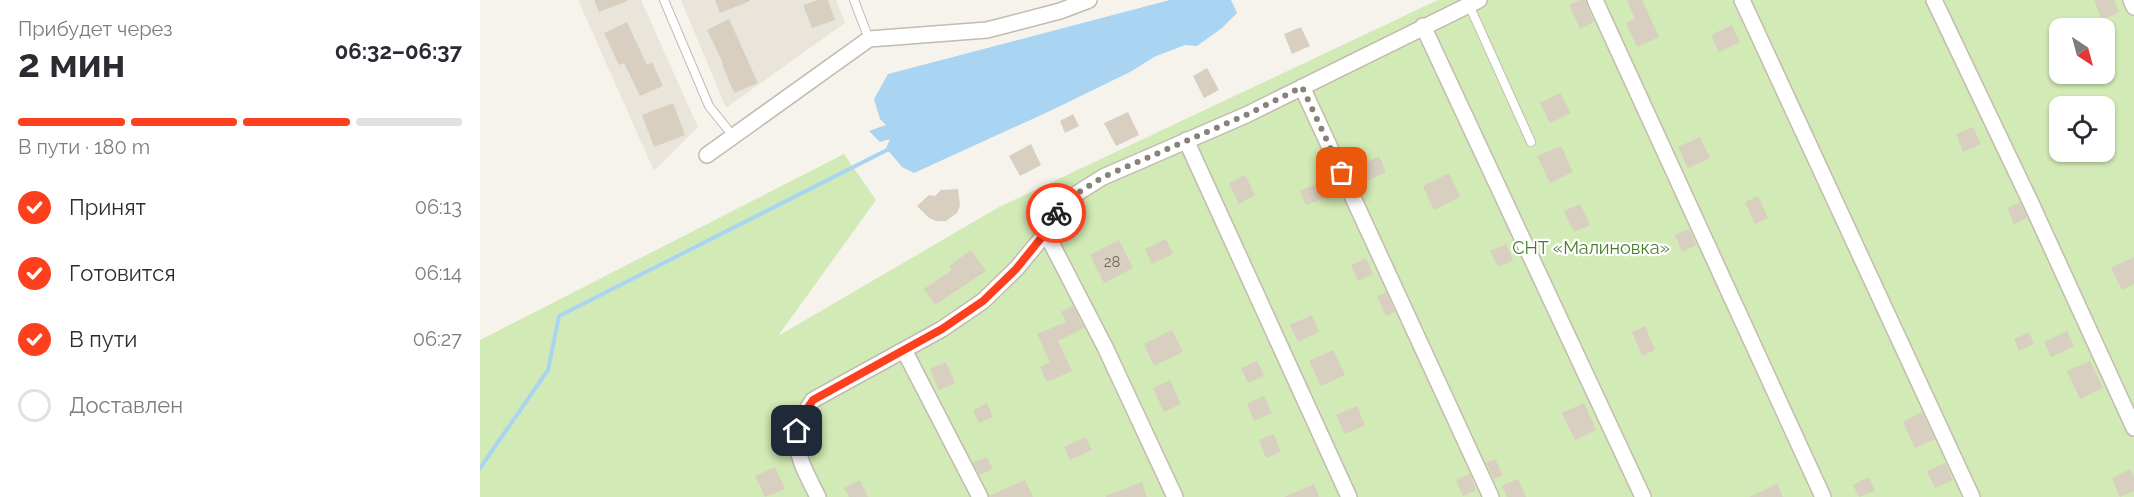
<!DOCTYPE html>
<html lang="ru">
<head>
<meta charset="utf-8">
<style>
	:root { --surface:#fff; --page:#f2f2f3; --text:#2b2b33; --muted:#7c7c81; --line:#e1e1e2; --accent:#fc3f1d }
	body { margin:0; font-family:Raleway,sans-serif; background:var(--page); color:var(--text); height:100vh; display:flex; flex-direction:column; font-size:22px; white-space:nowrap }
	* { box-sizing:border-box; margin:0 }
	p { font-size:20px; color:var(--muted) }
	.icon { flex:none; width:33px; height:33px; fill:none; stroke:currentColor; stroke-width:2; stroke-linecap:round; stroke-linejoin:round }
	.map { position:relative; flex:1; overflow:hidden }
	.panel { display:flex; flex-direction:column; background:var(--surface); width:480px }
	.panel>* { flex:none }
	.needle { width:39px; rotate:144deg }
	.controls { position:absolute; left:1569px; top:18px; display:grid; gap:12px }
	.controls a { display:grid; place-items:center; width:66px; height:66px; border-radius:12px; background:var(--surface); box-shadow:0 2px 4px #0004; font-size:30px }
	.pin { position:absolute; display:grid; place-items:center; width:51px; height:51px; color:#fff; margin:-26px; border-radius:12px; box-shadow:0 3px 9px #0006 }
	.courier { position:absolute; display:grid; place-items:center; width:60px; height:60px; margin:-30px; border:4px solid #fc3f1d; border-radius:50%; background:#fff; color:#222; box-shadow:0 2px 8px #0007 }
	.headline em { font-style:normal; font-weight:700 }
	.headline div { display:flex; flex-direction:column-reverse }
	.headline { display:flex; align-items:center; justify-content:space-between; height:102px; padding:0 18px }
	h1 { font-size:39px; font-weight:700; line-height:45px }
	.bar { display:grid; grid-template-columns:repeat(4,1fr); gap:9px 6px; align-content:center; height:72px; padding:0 18px }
	.bar i { height:8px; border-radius:4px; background:var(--line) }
	.bar .active { background:var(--accent) }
	.bar p { grid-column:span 4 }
	ol { padding:0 18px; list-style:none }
	li { display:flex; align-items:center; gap:18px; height:66px }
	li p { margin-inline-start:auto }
	li .icon { padding:6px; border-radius:50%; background:var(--accent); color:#fff; stroke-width:4 }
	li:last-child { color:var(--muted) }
	li i { width:33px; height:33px; border:3px solid var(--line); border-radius:50% }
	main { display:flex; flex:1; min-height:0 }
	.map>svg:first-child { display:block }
	.residential { fill:#eae5da }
	.green { fill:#d2eab5; fill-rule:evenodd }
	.water { fill:#a9d4f2 }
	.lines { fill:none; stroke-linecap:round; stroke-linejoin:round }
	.stream { stroke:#a9d4f2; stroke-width:4 }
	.building { fill:#d8cfc1 }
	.service-casing { stroke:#c2bbae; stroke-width:10 }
	.minor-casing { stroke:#c2bbae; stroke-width:18 }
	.service { stroke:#fff; stroke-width:8 }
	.minor { stroke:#fff; stroke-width:15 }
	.done { stroke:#878178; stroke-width:6; stroke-dasharray:0 10.8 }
	.route { stroke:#fc3f1d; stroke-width:8 }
	.labels { text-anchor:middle; stroke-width:4.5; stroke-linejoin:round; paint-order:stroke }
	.number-label { font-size:15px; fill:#6e675b }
	.park-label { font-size:18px; fill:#4a7f2a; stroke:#fff }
</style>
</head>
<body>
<main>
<section class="panel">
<div class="headline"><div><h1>2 мин</h1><p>Прибудет через</p></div><em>06:32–06:37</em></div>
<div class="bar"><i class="active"></i><i class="active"></i><i class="active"></i><i></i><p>В пути · 180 m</p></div>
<ol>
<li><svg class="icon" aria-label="check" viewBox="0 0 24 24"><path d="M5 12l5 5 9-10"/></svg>Принят<p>06:13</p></li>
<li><svg class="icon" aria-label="check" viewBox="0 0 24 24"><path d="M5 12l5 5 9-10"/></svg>Готовится<p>06:14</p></li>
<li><svg class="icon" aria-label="check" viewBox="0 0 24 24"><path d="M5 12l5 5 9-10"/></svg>В пути<p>06:27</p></li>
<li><i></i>Доставлен</li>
</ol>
</section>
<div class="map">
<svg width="1654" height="497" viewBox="0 0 1654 497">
	<rect width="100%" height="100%" fill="#f6f3ec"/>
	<path class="residential" d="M 98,0 L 161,0 L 218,127 L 174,171 Z
		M 201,0 L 356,0 L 365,23 L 246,108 Z"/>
	<path class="green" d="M 958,0 L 1654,0 L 1654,497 L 0,497 L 0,340 L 364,154 L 396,200 L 298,336 L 519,207 ZM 1580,28 L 1624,28 L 1624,74 L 1580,74 ZM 1580,106 L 1624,106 L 1624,152 L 1580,152 Z"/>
	<path class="water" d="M 690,0 L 751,0 L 757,13 L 742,28 L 717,46 L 705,45 L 674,57 L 652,71 L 570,111 L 434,173 L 422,167 L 406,148 L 410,139 L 400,142 L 389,131 L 406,125 L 400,119 L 394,99 L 408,74 Z"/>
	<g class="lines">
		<path class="stream" d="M 0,468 L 68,370 L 79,316 L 411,148"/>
	</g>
	<path class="building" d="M 114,0 L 147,0 L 147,1 L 119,12 Z
		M 235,0 L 270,0 L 270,1 L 240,13 Z
		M 338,0 L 348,0 L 355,20 L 332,28 L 323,5 Z
		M 1100,0 L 1105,0 L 1114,22 L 1100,29 L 1089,5 Z
		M 1147,0 L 1162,0 L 1179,37 L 1157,47 L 1146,23 L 1155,19 Z
		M 1614,0 L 1634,0 L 1639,12 L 1622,20 Z
		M 249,19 L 278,83 L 254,93 L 242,64 L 243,63 L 227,30 Z
		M 147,22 L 167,65 L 172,62 L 183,86 L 160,96 L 144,63 L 139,65 L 124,33 Z
		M 1252,25 L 1260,42 L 1239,52 L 1231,35 Z
		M 821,27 L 830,46 L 812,54 L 804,34 Z
		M 727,68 L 739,90 L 724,98 L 713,76 Z
		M 1080,93 L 1091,113 L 1070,123 L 1060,103 Z
		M 193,103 L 205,135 L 174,147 L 162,115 Z
		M 648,112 L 659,135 L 636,146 L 624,123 Z
		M 593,114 L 599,126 L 585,133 L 580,121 Z
		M 1493,127 L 1501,144 L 1483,152 L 1476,134 Z
		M 1220,137 L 1230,158 L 1208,168 L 1198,147 Z
		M 551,144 L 561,165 L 540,176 L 529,156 Z
		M 1081,146 L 1093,172 L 1070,183 L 1057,156 Z
		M 899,156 L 906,172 L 886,182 L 879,166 Z
		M 969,173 L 980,197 L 954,210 L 943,186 Z
		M 765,175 L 775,195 L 759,204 L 749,183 Z
		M 841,182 L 847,197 L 826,205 L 820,191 Z
		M 478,189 L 480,206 L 477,213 L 466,221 L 456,221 L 449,218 L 437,206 L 449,195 L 455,196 L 461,190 Z
		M 1278,196 L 1288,218 L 1275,224 L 1265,202 Z
		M 1540,202 L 1547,218 L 1534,224 L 1527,208 Z
		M 1100,204 L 1110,225 L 1094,232 L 1084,211 Z
		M 1209,229 L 1216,245 L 1202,252 L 1195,235 Z
		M 686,239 L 693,254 L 672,264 L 665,249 Z
		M 639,240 L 653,268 L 624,283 L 610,255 Z
		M 1026,244 L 1033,260 L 1018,267 L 1010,251 Z
		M 491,250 L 506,271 L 455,305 L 444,289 L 472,270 L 469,266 Z
		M 1654,257 L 1654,284 L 1642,290 L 1631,268 Z
		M 886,258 L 893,274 L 878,281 L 871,265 Z
		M 906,292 L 915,312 L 906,316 L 897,296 Z
		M 593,306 L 604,328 L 578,341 L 592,371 L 567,382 L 560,367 L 570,362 L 557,334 L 586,322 L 581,312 Z
		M 832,315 L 839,332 L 818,342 L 810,325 Z
		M 1165,326 L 1175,350 L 1162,356 L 1152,332 Z
		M 692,330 L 703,352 L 674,366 L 664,344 Z
		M 1587,331 L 1594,346 L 1571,357 L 1564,342 Z
		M 1549,332 L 1554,344 L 1539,351 L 1534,339 Z
		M 853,350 L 865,375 L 841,386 L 829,361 Z
		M 777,361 L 784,376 L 768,383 L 761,368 Z
		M 1610,361 L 1623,388 L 1600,399 L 1587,371 Z
		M 466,362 L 475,383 L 459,390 L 450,369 Z
		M 690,380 L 701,404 L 684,412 L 673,388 Z
		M 784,396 L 792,413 L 774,421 L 767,404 Z
		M 507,403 L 513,417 L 499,423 L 493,410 Z
		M 1104,403 L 1116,430 L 1095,440 L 1082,413 Z
		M 877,406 L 885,425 L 865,434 L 856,415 Z
		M 1442,412 L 1455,439 L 1435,448 L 1423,422 Z
		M 794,434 L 801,452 L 786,458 L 779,440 Z
		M 606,437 L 612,450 L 590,460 L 584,447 Z
		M 507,457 L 513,469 L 500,475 L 493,463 Z
		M 1015,459 L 1023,475 L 1014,479 L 1006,463 Z
		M 1465,463 L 1473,480 L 1455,488 L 1447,471 Z
		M 295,467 L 305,489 L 285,497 L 275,476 Z
		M 1650,469 L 1654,477 L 1654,491 L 1640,497 L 1632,478 Z
		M 990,474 L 996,490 L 983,496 L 976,480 Z
		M 1389,477 L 1395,491 L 1379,497 L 1373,485 Z
		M 1038,479 L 1046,497 L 1027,497 L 1022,486 Z
		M 380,480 L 388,497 L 369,497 L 364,488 Z
		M 545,480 L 553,497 L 510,497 L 509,496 Z
		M 662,482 L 667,497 L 626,497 L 626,496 Z
		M 834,484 L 839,497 L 804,497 Z
		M 1297,484 L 1303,497 L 1269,497 Z"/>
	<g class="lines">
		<defs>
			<path id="service" d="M 184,0 L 229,106 L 253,136
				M 374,0 L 389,39
				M 989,5 L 1051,142"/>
			<path id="minor" d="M 1115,0 L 1343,497
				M 1262,0 L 1492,497
				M 1454,0 L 1550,201 L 1654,428
				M 1651,0 L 1654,7
				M 943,26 L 1163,497
				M 822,87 L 1011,497
				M 706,140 L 869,497
				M 227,155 L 389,39 L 507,30 L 580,11 L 609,0
				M 566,233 L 625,347 L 695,497
				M 424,350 L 500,497
				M 338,497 C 319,459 305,439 333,400 L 462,329 L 503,301 L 536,269 L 566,233 L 574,215 L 596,194 L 623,177 L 766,115 L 999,0"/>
		</defs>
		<use href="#service" class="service-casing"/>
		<use href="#minor" class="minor-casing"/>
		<use href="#service" class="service"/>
		<use href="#minor" class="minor"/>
	</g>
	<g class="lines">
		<path class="done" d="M 576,213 L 596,194 L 623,177 L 766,115 L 822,87 L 862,173"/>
		<path class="route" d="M 317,431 L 323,415 L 333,400 L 462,329 L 503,301 L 536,269 L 566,232 L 576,213"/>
	</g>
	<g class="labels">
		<g class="number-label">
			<text x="632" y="267">28</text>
		</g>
		<g class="park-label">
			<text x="1111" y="254">СНТ «Малиновка»</text>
		</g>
	</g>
</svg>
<div class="controls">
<a><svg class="needle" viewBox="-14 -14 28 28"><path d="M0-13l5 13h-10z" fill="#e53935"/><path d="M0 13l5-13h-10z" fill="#7c7c81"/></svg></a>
<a><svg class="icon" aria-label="locate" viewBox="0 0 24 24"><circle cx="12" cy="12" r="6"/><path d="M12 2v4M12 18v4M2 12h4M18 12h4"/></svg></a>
</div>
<div class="pin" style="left:862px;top:173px;background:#ea580c"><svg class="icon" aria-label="bag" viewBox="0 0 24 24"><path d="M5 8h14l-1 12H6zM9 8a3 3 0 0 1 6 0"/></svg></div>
<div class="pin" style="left:317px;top:431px;background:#1f2937"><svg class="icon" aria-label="home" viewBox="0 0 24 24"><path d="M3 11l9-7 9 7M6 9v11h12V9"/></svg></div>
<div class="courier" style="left:576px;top:213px"><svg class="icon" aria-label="bike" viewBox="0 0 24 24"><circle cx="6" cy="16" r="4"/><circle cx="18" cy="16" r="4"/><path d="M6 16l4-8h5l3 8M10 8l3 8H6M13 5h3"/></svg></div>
</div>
</main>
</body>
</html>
